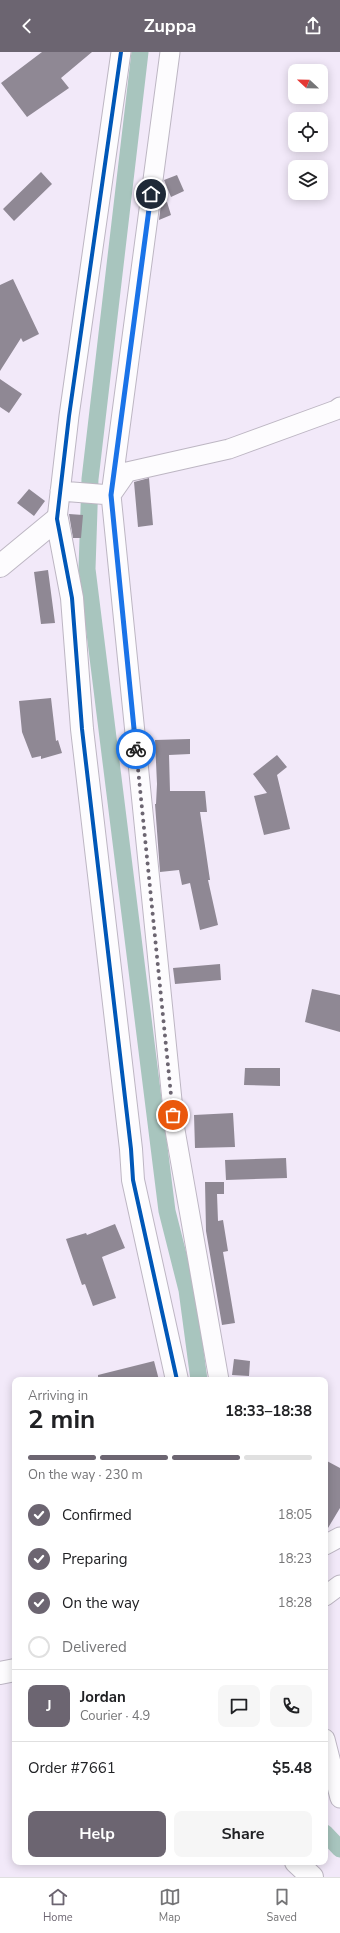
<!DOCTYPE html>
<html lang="en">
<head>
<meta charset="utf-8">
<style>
	:root { --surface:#fff; --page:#f6f6f6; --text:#202124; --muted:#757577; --line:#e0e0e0; --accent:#6c6571 }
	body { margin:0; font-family:"Nunito Sans",sans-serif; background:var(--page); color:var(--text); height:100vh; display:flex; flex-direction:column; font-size:15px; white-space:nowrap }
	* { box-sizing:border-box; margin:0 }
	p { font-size:13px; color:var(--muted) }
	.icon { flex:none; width:22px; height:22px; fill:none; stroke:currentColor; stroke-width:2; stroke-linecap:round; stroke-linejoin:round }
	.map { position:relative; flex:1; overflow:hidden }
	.drawer { position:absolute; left:12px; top:1325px; width:316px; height:488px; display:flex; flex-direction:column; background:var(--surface); border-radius:8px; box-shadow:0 2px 10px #0003 }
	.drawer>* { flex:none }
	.needle { width:26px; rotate:292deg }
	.controls { position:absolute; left:288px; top:12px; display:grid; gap:8px }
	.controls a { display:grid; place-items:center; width:40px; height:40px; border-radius:8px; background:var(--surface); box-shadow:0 2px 10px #0003; font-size:20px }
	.pin { position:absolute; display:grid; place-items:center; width:34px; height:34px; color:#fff; margin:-17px; border:2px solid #fff; border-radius:50%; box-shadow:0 1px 4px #0007 }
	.courier { position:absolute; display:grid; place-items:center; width:40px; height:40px; margin:-20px; border:3px solid #1a73e8; border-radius:50%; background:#fff; color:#222; box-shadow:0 1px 5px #0007 }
	.overview em { font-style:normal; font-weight:700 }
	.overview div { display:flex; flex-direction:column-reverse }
	.overview { display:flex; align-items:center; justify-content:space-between; height:68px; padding:0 16px }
	h1 { font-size:26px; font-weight:700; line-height:30px }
	.bar { display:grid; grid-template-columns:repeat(4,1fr); gap:6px 4px; align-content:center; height:48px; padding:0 16px }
	.bar i { height:5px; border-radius:3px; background:var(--line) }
	.bar .current { background:var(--accent) }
	.bar p { grid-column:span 4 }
	.line { display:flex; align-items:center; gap:10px; padding:0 16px; border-top:1px solid var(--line) }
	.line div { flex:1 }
	.round { display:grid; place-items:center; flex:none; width:42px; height:42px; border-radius:8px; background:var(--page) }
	ol { padding:0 16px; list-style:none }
	li { display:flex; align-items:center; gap:12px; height:44px }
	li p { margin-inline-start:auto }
	li .icon { padding:4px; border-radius:50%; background:var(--accent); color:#fff; stroke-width:4 }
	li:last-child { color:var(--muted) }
	li i { width:22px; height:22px; border:2px solid var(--line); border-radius:50% }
	.cta { display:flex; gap:8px; margin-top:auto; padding:8px 16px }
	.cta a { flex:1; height:46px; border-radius:8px; background:var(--accent); color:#fff; font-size:16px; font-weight:700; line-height:46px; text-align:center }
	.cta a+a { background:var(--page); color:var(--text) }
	header { display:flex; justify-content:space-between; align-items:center; height:52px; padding:0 16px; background:var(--accent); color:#fff; font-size:18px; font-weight:700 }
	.tab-bar { display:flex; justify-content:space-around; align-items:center; height:56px; border-top:1px solid var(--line); background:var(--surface); font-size:11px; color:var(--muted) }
	.tab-bar a { display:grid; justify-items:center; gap:2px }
	.tab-bar .current { color:var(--accent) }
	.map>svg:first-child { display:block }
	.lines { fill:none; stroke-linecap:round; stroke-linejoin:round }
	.canal { stroke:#a8c5be; stroke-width:17 }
	.building { fill:#8f8894 }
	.minor-casing { stroke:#bdb6c3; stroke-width:21 }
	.tertiary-casing { stroke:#bdb6c3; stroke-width:24 }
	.minor { stroke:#fdfcfe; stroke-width:19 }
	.tertiary { stroke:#fdfcfe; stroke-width:22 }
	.cycleway-casing { stroke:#fff; stroke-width:6 }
	.cycleway { stroke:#0057b8; stroke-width:4 }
	.done { stroke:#6c6571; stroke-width:4; stroke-dasharray:0 7.2 }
	.route { stroke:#1a73e8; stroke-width:5 }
</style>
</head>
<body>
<header><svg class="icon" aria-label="back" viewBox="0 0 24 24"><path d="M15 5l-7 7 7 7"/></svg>Zuppa<svg class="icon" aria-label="share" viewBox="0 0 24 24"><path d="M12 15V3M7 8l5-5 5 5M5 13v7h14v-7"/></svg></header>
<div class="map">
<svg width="340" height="1825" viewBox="0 0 340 1825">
	<rect width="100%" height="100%" fill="#f2e9f9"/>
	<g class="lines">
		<path class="canal" d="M 140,0 L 90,427 L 87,517 L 167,1159 L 187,1238 L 199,1328
			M 325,1781 L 340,1797"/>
	</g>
	<path class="building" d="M 42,0 L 92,0 L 61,26 L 69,36 L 27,65 L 1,31 Z
		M 41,120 L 52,132 L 14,169 L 3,157 Z
		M 177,123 L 184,139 L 171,145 L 164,128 Z
		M 167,150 L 171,163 L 159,168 L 161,152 Z
		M 13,227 L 39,282 L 23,290 L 21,286 L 0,319 L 0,233 Z
		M 0,327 L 22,342 L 9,361 L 0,355 Z
		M 149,426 L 153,473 L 138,475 L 134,430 Z
		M 29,437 L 45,449 L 34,464 L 17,451 Z
		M 69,462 L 83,463 L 81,486 L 73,486 Z
		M 48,518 L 55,571 L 41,572 L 34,520 Z
		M 51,646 L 56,689 L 58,688 L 62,701 L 41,707 L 41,704 L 32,706 L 22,680 L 19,649 Z
		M 190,687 L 190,702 L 169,703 L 170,739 L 205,739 L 207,760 L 200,760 L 210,828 L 208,828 L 218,873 L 200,878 L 190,831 L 182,833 L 179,818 L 160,820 L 155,752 L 156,752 L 157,732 L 155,688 Z
		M 277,703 L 287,715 L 277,723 L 290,777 L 264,783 L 254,744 L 267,741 L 253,722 Z
		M 220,912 L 221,928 L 175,932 L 173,916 Z
		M 312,937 L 340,943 L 340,980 L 305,970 Z
		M 245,1016 L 280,1016 L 280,1034 L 244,1033 Z
		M 233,1061 L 235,1095 L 195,1096 L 194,1063 Z
		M 286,1106 L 287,1126 L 226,1128 L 225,1108 Z
		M 205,1130 L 224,1130 L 224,1142 L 217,1142 L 218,1169 L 223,1168 L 228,1199 L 223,1200 L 235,1271 L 222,1273 L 206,1179 Z
		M 115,1172 L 125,1196 L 102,1205 L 116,1246 L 93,1254 L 85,1232 L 82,1233 L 66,1187 L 86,1181 L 87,1183 Z
		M 234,1307 L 250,1309 L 249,1324 L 232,1323 Z
		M 154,1309 L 159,1328 L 98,1328 L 98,1323 Z
		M 325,1408 L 340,1416 L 340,1456 L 325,1481 Z"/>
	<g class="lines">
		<defs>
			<path id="minor" d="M 170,0 L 111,443 L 175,1078 L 219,1328
				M 60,439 L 111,443 L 127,420 L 229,397 L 336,358 L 340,355
				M 57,467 L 69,364 L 121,0
				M 325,1493 L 340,1485
				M 325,1544 L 340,1533
				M 325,1687 L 340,1746"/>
			<path id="tertiary" d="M 0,514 L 57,467 L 72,546 L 82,677 L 131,1097 L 133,1128 L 177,1328
				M 0,1621 L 15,1618
				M 296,1810 L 312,1825"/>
		</defs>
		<use href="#minor" class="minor-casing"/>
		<use href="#tertiary" class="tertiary-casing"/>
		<use href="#minor" class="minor"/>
		<use href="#tertiary" class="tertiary"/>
		<defs>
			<path id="cycleway" d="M 121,0 L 69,364 L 57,467 L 72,546 L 82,677 L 131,1097 L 133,1128 L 177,1328"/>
		</defs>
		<use href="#cycleway" class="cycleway-casing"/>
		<use href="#cycleway" class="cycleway"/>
	</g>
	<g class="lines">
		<path class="done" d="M 136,697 L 173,1063"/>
		<path class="route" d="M 136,697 L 111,443 L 151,142"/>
	</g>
</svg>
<div class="controls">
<a><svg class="needle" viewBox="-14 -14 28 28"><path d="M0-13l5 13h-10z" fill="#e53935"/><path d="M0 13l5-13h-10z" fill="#757577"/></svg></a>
<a><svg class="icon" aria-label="locate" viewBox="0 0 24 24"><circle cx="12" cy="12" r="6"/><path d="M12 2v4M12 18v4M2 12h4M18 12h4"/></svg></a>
<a><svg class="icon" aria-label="layers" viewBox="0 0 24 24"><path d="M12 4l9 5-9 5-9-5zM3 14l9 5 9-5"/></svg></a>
</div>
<div class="pin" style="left:173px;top:1063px;background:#ea580c"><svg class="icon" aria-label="bag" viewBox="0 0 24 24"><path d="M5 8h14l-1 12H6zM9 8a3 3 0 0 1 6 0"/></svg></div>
<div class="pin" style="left:151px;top:142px;background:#1f2937"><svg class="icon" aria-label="home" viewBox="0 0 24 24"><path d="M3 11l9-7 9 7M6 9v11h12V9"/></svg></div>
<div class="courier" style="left:136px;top:697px"><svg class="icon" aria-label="bike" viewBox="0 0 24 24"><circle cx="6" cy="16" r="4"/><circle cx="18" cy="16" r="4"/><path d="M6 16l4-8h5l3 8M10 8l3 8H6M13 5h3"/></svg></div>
<section class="drawer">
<div class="overview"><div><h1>2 min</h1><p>Arriving in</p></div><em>18:33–18:38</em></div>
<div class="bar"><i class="current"></i><i class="current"></i><i class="current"></i><i></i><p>On the way · 230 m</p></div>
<ol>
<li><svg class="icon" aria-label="check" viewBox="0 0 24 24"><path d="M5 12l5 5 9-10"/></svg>Confirmed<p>18:05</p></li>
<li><svg class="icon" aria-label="check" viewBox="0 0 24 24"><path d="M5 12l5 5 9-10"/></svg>Preparing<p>18:23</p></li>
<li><svg class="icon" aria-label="check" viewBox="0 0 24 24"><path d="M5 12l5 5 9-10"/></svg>On the way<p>18:28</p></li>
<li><i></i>Delivered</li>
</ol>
<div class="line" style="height:72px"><b class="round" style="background:var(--accent);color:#fff">J</b><div><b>Jordan</b><p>Courier · 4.9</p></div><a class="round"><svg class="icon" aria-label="chat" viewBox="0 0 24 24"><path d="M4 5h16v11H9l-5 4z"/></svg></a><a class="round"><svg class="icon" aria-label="phone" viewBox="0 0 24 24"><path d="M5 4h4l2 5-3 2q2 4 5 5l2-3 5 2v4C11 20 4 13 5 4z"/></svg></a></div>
<div class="line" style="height:52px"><div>Order #7661</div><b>$5.48</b></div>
<div class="cta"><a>Help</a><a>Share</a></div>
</section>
</div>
<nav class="tab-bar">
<a class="current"><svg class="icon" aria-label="home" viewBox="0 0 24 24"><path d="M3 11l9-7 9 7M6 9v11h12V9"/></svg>Home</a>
<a><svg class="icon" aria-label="map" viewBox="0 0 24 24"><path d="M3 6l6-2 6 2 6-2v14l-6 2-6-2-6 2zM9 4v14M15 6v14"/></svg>Map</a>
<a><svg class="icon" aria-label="saved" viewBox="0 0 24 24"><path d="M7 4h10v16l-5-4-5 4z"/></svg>Saved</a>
</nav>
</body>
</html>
